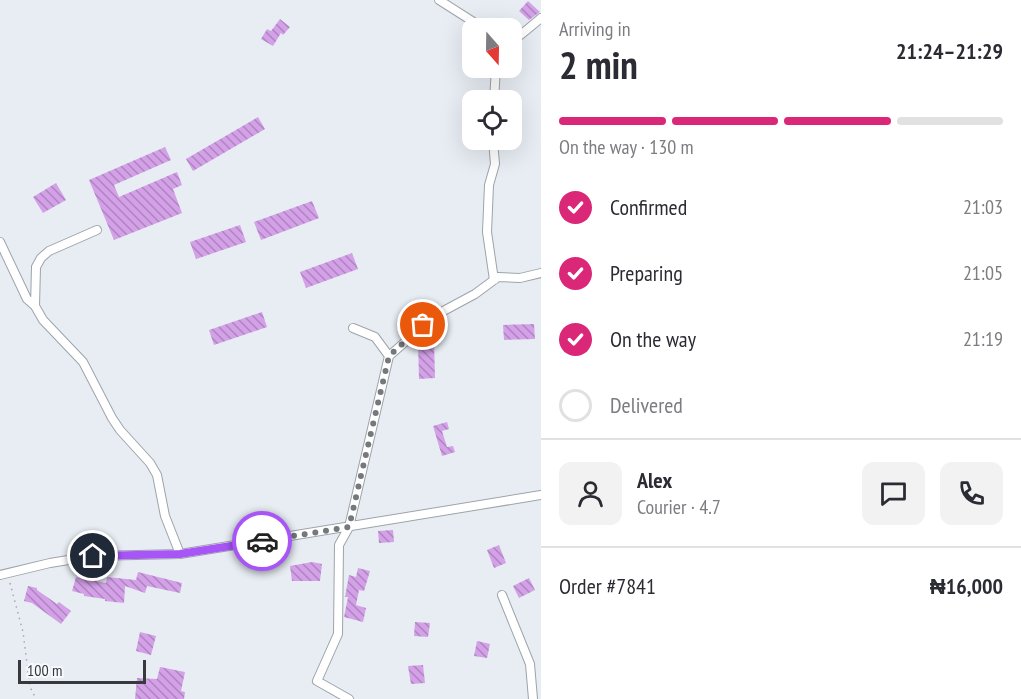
<!DOCTYPE html>
<html lang="en">
<head>
<meta charset="utf-8">
<style>
	:root { --surface:#fff; --page:#f2f2f3; --text:#2b2b33; --muted:#7c7c81; --line:#e1e1e2; --accent:#db2777 }
	body { margin:0; font-family:"PT Sans Narrow",sans-serif; background:var(--page); color:var(--text); height:100vh; display:flex; flex-direction:column; font-size:22px; white-space:nowrap }
	* { box-sizing:border-box; margin:0 }
	p { font-size:20px; color:var(--muted) }
	.icon { flex:none; width:33px; height:33px; fill:none; stroke:currentColor; stroke-width:2; stroke-linecap:round; stroke-linejoin:round }
	.map { position:relative; flex:1; overflow:hidden }
	.drawer { display:flex; flex-direction:column; background:var(--surface); width:480px }
	.drawer>* { flex:none }
	.needle { width:39px; rotate:160deg }
	.tools { position:absolute; left:462px; top:18px; display:grid; gap:12px }
	.tools a { display:grid; place-items:center; width:60px; height:60px; border-radius:12px; background:var(--surface); box-shadow:0 6px 24px #0002; font-size:30px }
	.scale { position:absolute; left:18px; bottom:15px; width:128px; box-sizing:border-box; padding-left:6px; border:3px solid #373a3c; border-top:0; font-size:16px; line-height:21px; white-space:nowrap; color:#373a3c; -webkit-text-stroke:4px #f6fafe; paint-order:stroke }
	.pin { position:absolute; display:grid; place-items:center; width:51px; height:51px; color:#fff; margin:-26px; border:3px solid #fff; border-radius:50%; box-shadow:0 2px 6px #0007 }
	.courier { position:absolute; display:grid; place-items:center; width:60px; height:60px; margin:-30px; border:4px solid #a855f7; border-radius:50%; background:#fff; color:#222; box-shadow:0 2px 8px #0007 }
	.overview em { font-style:normal; font-weight:700 }
	.overview div { display:flex; flex-direction:column-reverse }
	.overview { display:flex; align-items:center; justify-content:space-between; height:102px; padding:0 18px }
	h1 { font-size:39px; font-weight:700; line-height:45px }
	.bar { display:grid; grid-template-columns:repeat(4,1fr); gap:9px 6px; align-content:center; height:72px; padding:0 18px }
	.bar i { height:8px; border-radius:4px; background:var(--line) }
	.bar .active { background:var(--accent) }
	.bar p { grid-column:span 4 }
	.line { display:flex; align-items:center; gap:15px; padding:0 18px; border-top:2px solid var(--line) }
	.line div { flex:1 }
	.round { display:grid; place-items:center; flex:none; width:63px; height:63px; border-radius:12px; background:var(--page) }
	ol { padding:0 18px; list-style:none }
	li { display:flex; align-items:center; gap:18px; height:66px }
	li p { margin-inline-start:auto }
	li .icon { padding:6px; border-radius:50%; background:var(--accent); color:#fff; stroke-width:4 }
	li:last-child { color:var(--muted) }
	li i { width:33px; height:33px; border:3px solid var(--line); border-radius:50% }
	main { display:flex; flex:1; min-height:0 }
	.map>svg:first-child { display:block }
	.building { fill:url(#building-back-hatch) }
	.lines { fill:none; stroke-linecap:round; stroke-linejoin:round }
	.minor-casing { stroke:#9da4a9; stroke-width:10 }
	.path { stroke:#a3a8ac; stroke-width:1.5; stroke-dasharray:1.5 4.5; stroke-linecap:butt }
	.minor { stroke:#fff; stroke-width:8 }
	.done { stroke:#75797c; stroke-width:6; stroke-dasharray:0 10.8 }
	.route { stroke:#a855f7; stroke-width:8 }
</style>
</head>
<body>
<main>
<div class="map">
<svg width="541" height="699" viewBox="0 0 541 699">
	<defs>
		<pattern id="building-back-hatch" width="6" height="6" patternUnits="userSpaceOnUse" patternTransform="scale(1.5)"><rect width="6" height="6" fill="#d4a1e9"/><path d="M-1 5l2 2M0 0l6 6M5-1l2 2" fill="none" stroke="#ad84be"/></pattern>
	</defs>
	<rect width="100%" height="100%" fill="#e7edf3"/>
	<path class="building" d="M 528,1 L 540,12 L 529,20 L 519,11 Z
		M 280,19 L 290,27 L 283,35 L 281,33 L 273,46 L 261,39 L 267,29 L 271,31 Z
		M 258,117 L 265,129 L 193,171 L 186,159 Z
		M 165,147 L 171,160 L 114,185 L 119,197 L 177,172 L 182,185 L 173,189 L 182,213 L 114,240 L 89,180 Z
		M 56,183 L 66,200 L 43,213 L 33,197 Z
		M 312,201 L 319,218 L 261,240 L 254,222 Z
		M 240,225 L 246,242 L 196,259 L 190,242 Z
		M 352,253 L 358,269 L 306,288 L 300,272 Z
		M 262,312 L 267,327 L 214,345 L 209,330 Z
		M 534,324 L 535,339 L 504,340 L 503,325 Z
		M 434,342 L 435,378 L 419,379 L 418,343 Z
		M 447,422 L 449,429 L 442,431 L 447,447 L 453,446 L 455,452 L 442,456 L 433,426 Z
		M 393,530 L 394,542 L 379,543 L 378,531 Z
		M 499,545 L 506,563 L 494,568 L 487,550 Z
		M 312,562 L 322,564 L 320,581 L 292,581 L 290,566 Z
		M 358,568 L 370,571 L 364,591 L 359,590 L 356,605 L 366,608 L 363,622 L 344,617 L 348,597 L 345,597 L 349,575 L 356,577 Z
		M 138,572 L 182,583 L 180,593 L 147,586 L 145,593 L 125,586 L 124,603 L 105,601 L 105,599 L 84,596 L 84,594 L 72,591 L 76,577 L 106,583 L 107,577 L 136,580 Z
		M 529,578 L 535,590 L 519,598 L 513,586 Z
		M 28,586 L 37,588 L 37,590 L 57,604 L 59,602 L 71,611 L 61,624 L 32,603 L 24,601 Z
		M 415,622 L 430,623 L 428,637 L 414,636 Z
		M 140,632 L 156,636 L 151,655 L 136,651 Z
		M 477,641 L 490,644 L 487,658 L 474,656 Z
		M 423,665 L 425,683 L 411,684 L 408,666 Z
		M 160,667 L 185,672 L 181,691 L 185,692 L 184,699 L 135,699 L 137,678 L 157,679 Z"/>
	<g class="lines">
		<defs>
			<path id="minor" d="M 439,0 L 483,28
				M 512,42 L 541,18
				M 494,100 L 496,68
				M 493,140 L 495,164 L 489,185 L 487,232 L 494,280
				M 97,230 L 49,251 L 41,258 L 36,267 L 35,306 L 43,320 L 83,362 L 112,418 L 120,430 L 150,463 L 157,475 L 165,516 L 180,554
				M 0,242 L 27,299 L 35,306
				M 389,356 L 436,315 L 475,294 L 498,277 L 520,278 L 541,273
				M 0,575 L 50,563 L 93,556 L 180,554 L 541,495
				M 502,595 L 530,664 L 533,699
				M 349,699 L 317,681 L 338,634 L 339,545 L 349,527 L 389,356 L 375,337 L 353,328"/>
		</defs>
		<use href="#minor" class="minor-casing"/>
		<path class="path" d="M 10,583 L 23,632 L 30,687 L 36,699"/>
		<use href="#minor" class="minor"/>
	</g>
	<g class="lines">
		<path class="done" d="M 262,541 L 349,527 L 389,356 L 423,325"/>
		<path class="route" d="M 93,556 L 180,554 L 262,541"/>
	</g>
</svg>
<div class="tools">
<a><svg class="needle" viewBox="-14 -14 28 28"><path d="M0-13l5 13h-10z" fill="#e53935"/><path d="M0 13l5-13h-10z" fill="#7c7c81"/></svg></a>
<a><svg class="icon" aria-label="locate" viewBox="0 0 24 24"><circle cx="12" cy="12" r="6"/><path d="M12 2v4M12 18v4M2 12h4M18 12h4"/></svg></a>
</div>
<div class="scale">100 m</div>
<div class="pin" style="left:423px;top:325px;background:#ea580c"><svg class="icon" aria-label="bag" viewBox="0 0 24 24"><path d="M5 8h14l-1 12H6zM9 8a3 3 0 0 1 6 0"/></svg></div>
<div class="pin" style="left:93px;top:556px;background:#1f2937"><svg class="icon" aria-label="home" viewBox="0 0 24 24"><path d="M3 11l9-7 9 7M6 9v11h12V9"/></svg></div>
<div class="courier" style="left:262px;top:541px"><svg class="icon" aria-label="car" viewBox="0 0 24 24"><path d="M5 17H2v-5l4-1 3-4h7l3 4 3 1v5h-3M9 17h6M6 11h13"/><circle cx="7" cy="17" r="2"/><circle cx="17" cy="17" r="2"/></svg></div>
</div>
<section class="drawer">
<div class="overview"><div><h1>2 min</h1><p>Arriving in</p></div><em>21:24–21:29</em></div>
<div class="bar"><i class="active"></i><i class="active"></i><i class="active"></i><i></i><p>On the way · 130 m</p></div>
<ol>
<li><svg class="icon" aria-label="check" viewBox="0 0 24 24"><path d="M5 12l5 5 9-10"/></svg>Confirmed<p>21:03</p></li>
<li><svg class="icon" aria-label="check" viewBox="0 0 24 24"><path d="M5 12l5 5 9-10"/></svg>Preparing<p>21:05</p></li>
<li><svg class="icon" aria-label="check" viewBox="0 0 24 24"><path d="M5 12l5 5 9-10"/></svg>On the way<p>21:19</p></li>
<li><i></i>Delivered</li>
</ol>
<div class="line" style="height:108px"><a class="round"><svg class="icon" aria-label="person" viewBox="0 0 24 24"><circle cx="12" cy="8" r="4"/><path d="M4 21q1-7 8-7t8 7"/></svg></a><div><b>Alex</b><p>Courier · 4.7</p></div><a class="round"><svg class="icon" aria-label="chat" viewBox="0 0 24 24"><path d="M4 5h16v11H9l-5 4z"/></svg></a><a class="round"><svg class="icon" aria-label="phone" viewBox="0 0 24 24"><path d="M5 4h4l2 5-3 2q2 4 5 5l2-3 5 2v4C11 20 4 13 5 4z"/></svg></a></div>
<div class="line" style="height:78px"><div>Order #7841</div><b>₦16,000</b></div>
</section>
</main>
</body>
</html>
